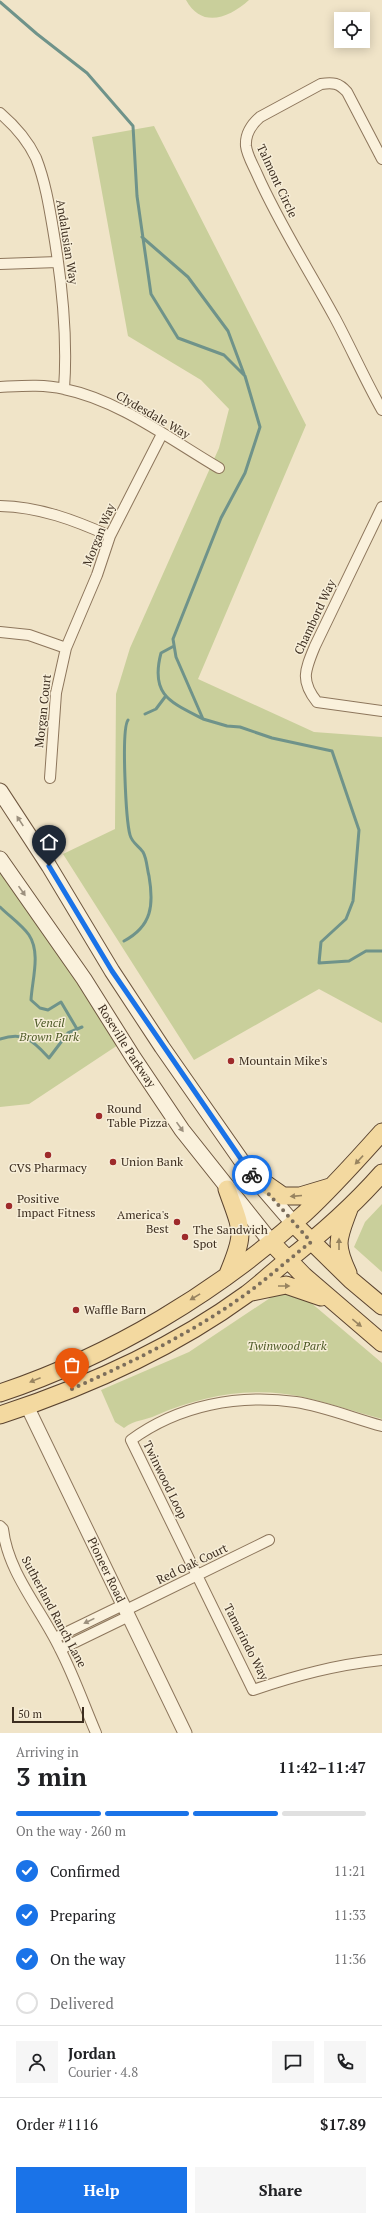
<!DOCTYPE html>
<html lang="en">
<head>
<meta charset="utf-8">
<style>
	:root { --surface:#fff; --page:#f6f6f6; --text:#202124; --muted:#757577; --line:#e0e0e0; --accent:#1a73e8 }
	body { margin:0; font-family:"PT Serif",serif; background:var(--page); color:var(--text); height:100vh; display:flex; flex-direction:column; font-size:15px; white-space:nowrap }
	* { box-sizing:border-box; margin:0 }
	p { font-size:13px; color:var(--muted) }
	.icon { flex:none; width:22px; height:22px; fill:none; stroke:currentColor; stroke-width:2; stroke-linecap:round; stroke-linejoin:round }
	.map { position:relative; height:1733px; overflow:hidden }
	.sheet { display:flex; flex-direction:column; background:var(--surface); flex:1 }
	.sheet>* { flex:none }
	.tools { position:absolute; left:334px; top:12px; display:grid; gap:8px }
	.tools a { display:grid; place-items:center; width:36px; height:36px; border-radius:0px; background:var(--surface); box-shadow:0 2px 10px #0003; font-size:20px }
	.scale { position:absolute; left:12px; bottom:10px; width:72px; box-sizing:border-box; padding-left:4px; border:2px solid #3d2e20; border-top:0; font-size:11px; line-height:14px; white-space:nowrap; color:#3d2e20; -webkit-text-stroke:3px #f7eed8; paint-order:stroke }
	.pin { position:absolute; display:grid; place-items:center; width:34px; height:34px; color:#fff; margin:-41px -17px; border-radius:50% 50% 50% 0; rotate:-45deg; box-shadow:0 0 4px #0007 }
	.pin .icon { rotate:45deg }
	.courier { position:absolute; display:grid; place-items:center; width:40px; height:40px; margin:-20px; border:3px solid #1a73e8; border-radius:50%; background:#fff; color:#222; box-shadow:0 1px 5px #0007 }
	.summary em { font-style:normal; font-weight:700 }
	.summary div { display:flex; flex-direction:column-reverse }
	.summary { display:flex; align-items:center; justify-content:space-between; height:68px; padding:0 16px }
	h1 { font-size:26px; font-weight:700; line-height:30px }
	.bar { display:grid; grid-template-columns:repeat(4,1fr); gap:6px 4px; align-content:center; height:48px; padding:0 16px }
	.bar i { height:5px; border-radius:3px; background:var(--line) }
	.bar .current { background:var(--accent) }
	.bar p { grid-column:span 4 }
	.line { display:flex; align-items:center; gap:10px; padding:0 16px; border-top:1px solid var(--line) }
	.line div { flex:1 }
	.round { display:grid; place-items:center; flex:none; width:42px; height:42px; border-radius:0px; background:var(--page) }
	ol { padding:0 16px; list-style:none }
	li { display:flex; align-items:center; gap:12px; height:44px }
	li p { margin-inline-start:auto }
	li .icon { padding:4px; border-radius:50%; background:var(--accent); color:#fff; stroke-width:4 }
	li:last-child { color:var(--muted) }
	li i { width:22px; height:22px; border:2px solid var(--line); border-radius:50% }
	.cta { display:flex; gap:8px; margin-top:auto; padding:8px 16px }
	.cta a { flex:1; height:46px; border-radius:0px; background:var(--accent); color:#fff; font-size:16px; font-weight:700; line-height:46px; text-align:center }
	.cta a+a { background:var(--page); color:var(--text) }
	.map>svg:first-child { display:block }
	.green { fill:#c9cf9b }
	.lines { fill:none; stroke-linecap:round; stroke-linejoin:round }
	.stream { stroke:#6f938a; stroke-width:3 }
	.minor-casing { stroke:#8d765c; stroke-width:12 }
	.tertiary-casing { stroke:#8d765c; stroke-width:15 }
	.secondary-casing { stroke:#6f573f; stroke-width:17 }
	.primary-casing { stroke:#5b4430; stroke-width:19 }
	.minor { stroke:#faf1dc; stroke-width:10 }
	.tertiary { stroke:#faf1dc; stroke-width:13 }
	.secondary { stroke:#faf1dc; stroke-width:15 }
	.primary { stroke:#f3d9a0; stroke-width:17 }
	.oneway { fill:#9c907e }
	.oneway2 { fill:#988460 }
	.done { stroke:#7c6e5b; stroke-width:4; stroke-dasharray:0 7.2 }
	.route { stroke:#1a73e8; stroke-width:5 }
	.poi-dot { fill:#9e2a2b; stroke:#f7eed8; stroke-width:1.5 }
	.labels { text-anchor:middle; stroke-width:3; stroke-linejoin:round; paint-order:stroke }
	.street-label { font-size:12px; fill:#3d2e20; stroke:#f7eed8 }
	.park-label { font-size:12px; font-style:italic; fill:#4d5a26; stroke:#f7eed8 }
	.poi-label { font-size:12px; fill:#3d2e20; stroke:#f7eed8; text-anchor:start }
</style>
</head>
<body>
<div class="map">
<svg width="382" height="1733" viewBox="0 0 382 1733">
	<rect width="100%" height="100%" fill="#f0e4c8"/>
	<path class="green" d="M 186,0 L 249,0 C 229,18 202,29 186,0 Z
		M 154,126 L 306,425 L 198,679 L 314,732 L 382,737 L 382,1023 L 319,989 L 194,1060 L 63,854 L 115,829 L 116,694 L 130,648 L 219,448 L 229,409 L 201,380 L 128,336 L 92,137 Z
		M 0,864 L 118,1045 L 29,1104 L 0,1107 Z
		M 382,1204 L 382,1272 L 354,1247 L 365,1222 Z
		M 290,1292 L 303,1296 L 382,1363 L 382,1419 C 356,1412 329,1403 303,1397 C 254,1386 203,1395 157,1415 C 144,1421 136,1419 124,1428 L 115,1422 L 101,1390 L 189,1352 L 276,1294 Z"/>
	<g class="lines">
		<path class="stream" d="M 0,2 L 37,34 L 87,73 L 133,126 L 137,196 L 151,294 L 178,338 L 224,355 L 245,376 L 260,427 L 245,473 L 221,518 L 173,639 L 176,657 L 203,719 L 227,726 L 240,727 L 272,738 L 332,751 L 359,830 L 353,901 L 346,919 L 321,942 L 319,963 L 349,961 L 366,951 L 382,951
			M 142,237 L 188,277 L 228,331 L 244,374
			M 174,646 L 161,653 C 150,695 170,702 203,719
			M 145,714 L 156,709 L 165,697
			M 0,907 C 9,916 22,925 29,935 C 41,953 32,980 31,1000 L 40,1008 L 48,1010 L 61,1002 L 77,1029
			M 124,941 C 152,926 154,905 149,876 C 147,869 147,859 143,852 C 139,846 132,843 130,835 C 126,820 121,730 128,720
			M 0,1039 C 25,1031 33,1041 49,1058 L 68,1033 L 82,1027"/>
		<defs>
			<path id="minor" d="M 0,113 C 14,125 28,141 36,158 C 45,181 49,205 53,229 C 62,282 68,335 64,389
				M 382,159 L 347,92 C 339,83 333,82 321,84 L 260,117 C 252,124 245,133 246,146 C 247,155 253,165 257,174 C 279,224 309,270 335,318 C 351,348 365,380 382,410
				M 0,264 L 58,262
				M 0,387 C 21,386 43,384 64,389 C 119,400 171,440 219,468
				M 0,506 C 40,507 74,520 110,536
				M 382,507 L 315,646 C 305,670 300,681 317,702 L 382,711
				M 0,632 L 29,635 L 66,648
				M 50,778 L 56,693 L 66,648 L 97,575 L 110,536 L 162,434
				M 382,1426 C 356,1419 323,1406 296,1402 C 238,1394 179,1405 131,1440 L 253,1690 C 298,1675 335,1665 382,1660
				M 0,1526 L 3,1529 C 8,1573 41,1609 60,1649 C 74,1676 84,1705 96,1733
				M 126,1610 L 269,1540
				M 55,1638 L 123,1605
				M 61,1649 L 129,1616"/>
			<g id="tertiary">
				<path id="s1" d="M 27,1406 L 185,1733"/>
			</g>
			<g id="secondary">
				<path d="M 0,791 L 49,866 L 112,971 L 162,1047 L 250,1173 L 293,1223"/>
				<path id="s2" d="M 0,859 L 84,979 L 133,1057 L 182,1130 L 271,1242"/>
			</g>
			<path id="primary" d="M 250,1173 L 283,1196 L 300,1196 L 330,1187
				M 227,1189 C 242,1232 246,1231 228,1274
				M 293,1223 L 351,1280 L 382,1306
				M 271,1242 L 304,1276 L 382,1343
				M 348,1273 C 334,1243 338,1239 349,1209
				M 252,1292 L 286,1285 L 321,1297
				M 0,1393 C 111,1356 218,1292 305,1213 C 332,1188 357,1160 382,1132
				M 0,1415 C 86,1387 173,1348 247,1294 C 260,1284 272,1273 284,1263 C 319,1236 353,1206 382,1173"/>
		</defs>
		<use href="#minor" class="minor-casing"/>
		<use href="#tertiary" class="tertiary-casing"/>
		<use href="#secondary" class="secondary-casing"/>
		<use href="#primary" class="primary-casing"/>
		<use href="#minor" class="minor"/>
		<use href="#tertiary" class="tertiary"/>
		<use href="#secondary" class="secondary"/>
		<use href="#primary" class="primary"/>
	</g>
	<defs><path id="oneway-solid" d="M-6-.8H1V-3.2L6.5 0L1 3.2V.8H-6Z"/></defs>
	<g class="oneway">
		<use href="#oneway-solid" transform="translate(20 821) rotate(-123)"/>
		<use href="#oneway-solid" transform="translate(22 891) rotate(55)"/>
		<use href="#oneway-solid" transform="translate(180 1127) rotate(55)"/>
		<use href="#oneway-solid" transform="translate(89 1621) rotate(154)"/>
	</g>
	<g class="oneway2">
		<use href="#oneway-solid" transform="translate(359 1160) rotate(133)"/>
		<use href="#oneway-solid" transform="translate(296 1196) rotate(175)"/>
		<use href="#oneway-solid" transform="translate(339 1244) rotate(-90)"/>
		<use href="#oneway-solid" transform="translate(284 1286)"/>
		<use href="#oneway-solid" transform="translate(195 1297) rotate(149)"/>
		<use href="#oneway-solid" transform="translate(357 1323) rotate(39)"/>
		<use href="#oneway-solid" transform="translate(35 1380) rotate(158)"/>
	</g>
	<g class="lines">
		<path class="done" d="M 72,1389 C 132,1362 192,1333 246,1294 C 268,1278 289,1259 311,1242 L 252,1175"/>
		<path class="route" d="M 49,866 L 112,971 L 252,1175"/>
	</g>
	<g class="poi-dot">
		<circle cx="231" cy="1061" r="4"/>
		<circle cx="99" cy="1116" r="4"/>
		<circle cx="48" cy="1155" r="4"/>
		<circle cx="113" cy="1162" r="4"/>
		<circle cx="9" cy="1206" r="4"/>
		<circle cx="177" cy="1222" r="4"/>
		<circle cx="185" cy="1237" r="4"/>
		<circle cx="76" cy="1310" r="4"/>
	</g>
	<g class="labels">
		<g class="street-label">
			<text transform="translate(277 181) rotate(65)" y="4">Talmont Circle</text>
			<text transform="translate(67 242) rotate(81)" y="4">Andalusian Way</text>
			<text transform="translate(153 415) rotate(30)" y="4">Clydesdale Way</text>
			<text transform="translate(99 535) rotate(-68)" y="4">Morgan Way</text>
			<text transform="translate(315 617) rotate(-65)" y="4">Chambord Way</text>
			<text transform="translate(43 711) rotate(-84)" y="4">Morgan Court</text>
			<text dy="4" stroke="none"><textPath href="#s2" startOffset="226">Roseville Parkway</textPath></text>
			<text transform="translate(165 1480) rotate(64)" y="4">Twinwood Loop</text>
			<text transform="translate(192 1564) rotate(-26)" y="4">Red Oak Court</text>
			<text dy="4" stroke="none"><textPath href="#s1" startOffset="182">Pioneer Road</textPath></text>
			<text transform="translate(54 1612) rotate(62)" y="4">Sutherland Ranch Lane</text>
			<text transform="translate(246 1642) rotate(63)" y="4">Tamarindo Way</text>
		</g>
		<g class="park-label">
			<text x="49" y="1027">Vencil<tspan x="49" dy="14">Brown Park</tspan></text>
			<text x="287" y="1350">Twinwood Park</text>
		</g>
		<g class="poi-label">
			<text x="239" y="1065">Mountain Mike's</text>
			<text x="107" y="1113">Round<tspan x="107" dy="14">Table Pizza</tspan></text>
			<text x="121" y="1166">Union Bank</text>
			<text x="48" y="1172" text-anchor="middle">CVS Pharmacy</text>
			<text x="17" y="1203">Positive<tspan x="17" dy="14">Impact Fitness</tspan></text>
			<text x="169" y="1219" text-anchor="end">America's<tspan x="169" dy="14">Best</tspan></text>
			<text x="193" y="1234">The Sandwich<tspan x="193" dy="14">Spot</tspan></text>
			<text x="84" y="1314">Waffle Barn</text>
		</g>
	</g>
</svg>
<div class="tools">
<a><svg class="icon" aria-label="locate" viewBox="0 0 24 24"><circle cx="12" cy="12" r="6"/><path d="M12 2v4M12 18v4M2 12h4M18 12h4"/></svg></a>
</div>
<div class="scale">50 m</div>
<div class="pin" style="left:72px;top:1389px;background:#ea580c"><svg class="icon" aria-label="bag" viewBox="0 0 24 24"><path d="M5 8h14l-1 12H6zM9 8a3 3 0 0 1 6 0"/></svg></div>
<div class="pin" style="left:49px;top:866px;background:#1f2937"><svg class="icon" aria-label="home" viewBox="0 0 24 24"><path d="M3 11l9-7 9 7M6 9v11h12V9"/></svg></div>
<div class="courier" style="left:252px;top:1175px"><svg class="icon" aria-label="bike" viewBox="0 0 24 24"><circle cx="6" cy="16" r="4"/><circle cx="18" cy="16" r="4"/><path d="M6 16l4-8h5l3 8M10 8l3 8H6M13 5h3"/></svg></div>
</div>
<section class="sheet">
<div class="summary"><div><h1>3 min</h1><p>Arriving in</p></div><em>11:42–11:47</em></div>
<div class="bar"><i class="current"></i><i class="current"></i><i class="current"></i><i></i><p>On the way · 260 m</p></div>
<ol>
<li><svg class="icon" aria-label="check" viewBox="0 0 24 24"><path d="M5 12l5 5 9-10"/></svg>Confirmed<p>11:21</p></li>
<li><svg class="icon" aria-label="check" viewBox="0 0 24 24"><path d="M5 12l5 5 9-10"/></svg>Preparing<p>11:33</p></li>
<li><svg class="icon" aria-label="check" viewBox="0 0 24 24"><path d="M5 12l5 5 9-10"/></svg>On the way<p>11:36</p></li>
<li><i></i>Delivered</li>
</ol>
<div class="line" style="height:72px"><a class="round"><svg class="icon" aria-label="person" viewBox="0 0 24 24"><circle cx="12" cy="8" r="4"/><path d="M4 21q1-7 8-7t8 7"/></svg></a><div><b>Jordan</b><p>Courier · 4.8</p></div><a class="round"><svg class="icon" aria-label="chat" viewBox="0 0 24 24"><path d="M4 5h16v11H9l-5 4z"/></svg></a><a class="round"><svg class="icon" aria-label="phone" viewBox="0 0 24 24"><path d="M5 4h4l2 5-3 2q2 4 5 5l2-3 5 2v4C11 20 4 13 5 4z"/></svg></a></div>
<div class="line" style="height:52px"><div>Order #1116</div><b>$17.89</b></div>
<div class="cta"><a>Help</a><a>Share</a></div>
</section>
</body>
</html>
